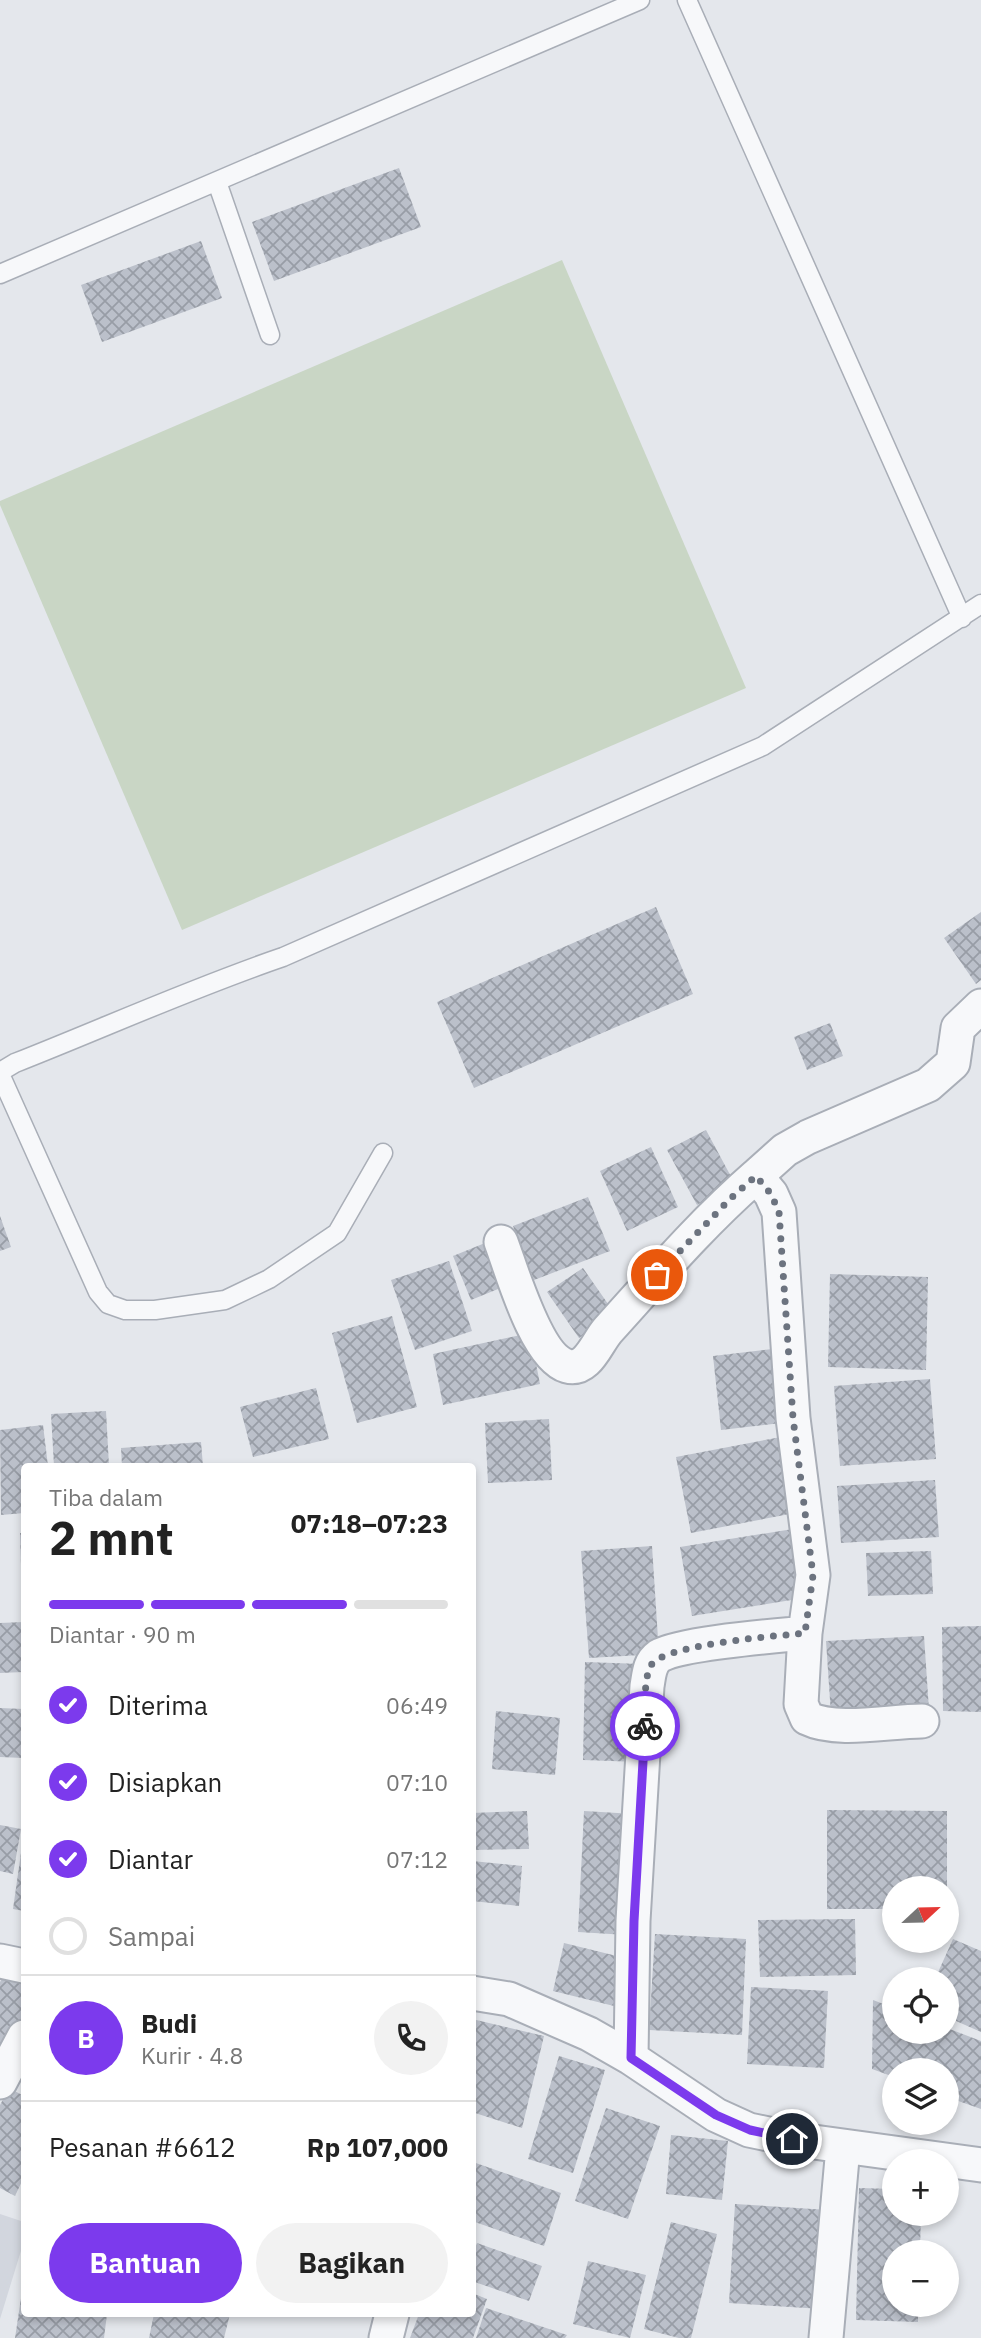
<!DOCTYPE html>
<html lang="id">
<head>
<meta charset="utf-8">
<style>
	:root { --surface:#fff; --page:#f2f2f2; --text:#222; --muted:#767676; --line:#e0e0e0; --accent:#7c3aed }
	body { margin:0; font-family:"IBM Plex Sans",sans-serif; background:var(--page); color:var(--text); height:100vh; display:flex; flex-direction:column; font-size:26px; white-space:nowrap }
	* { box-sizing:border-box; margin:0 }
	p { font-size:23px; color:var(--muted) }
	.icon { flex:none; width:38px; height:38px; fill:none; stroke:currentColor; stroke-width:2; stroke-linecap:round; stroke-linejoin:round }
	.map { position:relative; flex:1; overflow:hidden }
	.drawer { position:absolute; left:21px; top:1463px; width:455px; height:854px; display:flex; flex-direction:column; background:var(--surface); border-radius:7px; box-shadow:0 4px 10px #0003 }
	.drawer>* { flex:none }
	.needle { width:46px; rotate:68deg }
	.tools { position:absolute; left:882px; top:1876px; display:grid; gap:14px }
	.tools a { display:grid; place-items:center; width:77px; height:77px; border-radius:50%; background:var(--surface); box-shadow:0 4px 10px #0003; font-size:35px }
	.pin { position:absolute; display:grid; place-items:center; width:60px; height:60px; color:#fff; margin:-30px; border:4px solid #fff; border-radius:50%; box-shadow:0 2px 7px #0007 }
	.courier { position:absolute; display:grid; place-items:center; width:70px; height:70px; margin:-35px; border:5px solid #7c3aed; border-radius:50%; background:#fff; color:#222; box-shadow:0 2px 9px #0007 }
	.head em { font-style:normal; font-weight:700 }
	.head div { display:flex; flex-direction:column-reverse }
	.head { display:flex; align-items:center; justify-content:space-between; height:119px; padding:0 28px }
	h1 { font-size:46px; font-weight:700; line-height:52px }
	.bar { display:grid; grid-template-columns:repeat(4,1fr); gap:10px 7px; align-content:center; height:84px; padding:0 28px }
	.bar i { height:9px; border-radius:5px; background:var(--line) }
	.bar .active { background:var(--accent) }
	.bar p { grid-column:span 4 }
	.line { display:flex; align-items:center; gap:18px; padding:0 28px; border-top:2px solid var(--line) }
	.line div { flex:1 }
	.round { display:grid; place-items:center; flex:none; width:74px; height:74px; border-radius:37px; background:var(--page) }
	ol { padding:0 28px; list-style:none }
	li { display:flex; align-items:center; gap:21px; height:77px }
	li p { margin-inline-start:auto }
	li .icon { padding:7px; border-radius:50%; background:var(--accent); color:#fff; stroke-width:4 }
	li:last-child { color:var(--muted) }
	li i { width:38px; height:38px; border:4px solid var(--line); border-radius:50% }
	.button { display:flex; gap:14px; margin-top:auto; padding:14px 28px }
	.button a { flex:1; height:80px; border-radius:42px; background:var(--accent); color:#fff; font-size:28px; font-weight:700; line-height:80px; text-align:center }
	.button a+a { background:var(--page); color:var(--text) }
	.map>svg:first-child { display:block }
	.built { fill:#d2d6de }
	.green { fill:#c9d6c5 }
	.building { fill:url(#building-cross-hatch) }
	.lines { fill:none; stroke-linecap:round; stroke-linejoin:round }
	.lane-casing { stroke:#a9aeb7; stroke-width:21 }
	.street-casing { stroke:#a9aeb7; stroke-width:37 }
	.lane { stroke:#f7f8fa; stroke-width:18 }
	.street { stroke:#f7f8fa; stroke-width:33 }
	.done { stroke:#6c737f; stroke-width:7; stroke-dasharray:0 12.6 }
	.route { stroke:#7c3aed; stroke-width:9 }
</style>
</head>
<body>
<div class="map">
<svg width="981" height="2338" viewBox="0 0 981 2338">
	<defs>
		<pattern id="building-cross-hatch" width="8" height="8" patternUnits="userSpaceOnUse" patternTransform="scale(1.75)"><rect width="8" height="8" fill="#bbc0ca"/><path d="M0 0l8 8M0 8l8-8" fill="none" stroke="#989da6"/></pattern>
	</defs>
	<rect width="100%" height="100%" fill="#e4e7ec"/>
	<path class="built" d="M 0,2214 L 24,2222 L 24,2241 L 0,2319 Z"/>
	<path class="green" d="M 562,260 L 746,688 L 182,930 L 0,505 L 0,501 Z"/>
	<path class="building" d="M 399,168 L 421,227 L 274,281 L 252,222 Z
		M 201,241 L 222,298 L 102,342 L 81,285 Z
		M 656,907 L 693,994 L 474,1088 L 437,1002 Z
		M 981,912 L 981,980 L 976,984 L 944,938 Z
		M 830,1023 L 843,1056 L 807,1070 L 794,1037 Z
		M 706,1130 L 735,1184 L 697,1205 L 667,1150 Z
		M 651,1147 L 678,1207 L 627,1231 L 600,1171 Z
		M 588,1197 L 610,1251 L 534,1280 L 513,1226 Z
		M 0,1216 L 11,1247 L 0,1251 Z
		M 485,1243 L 503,1287 L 471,1300 L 453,1256 Z
		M 449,1261 L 472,1331 L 415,1350 L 391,1280 Z
		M 583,1268 L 615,1314 L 579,1338 L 547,1292 Z
		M 830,1274 L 928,1277 L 926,1370 L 828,1367 Z
		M 392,1316 L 417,1407 L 357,1423 L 332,1333 Z
		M 530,1333 L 540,1384 L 443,1405 L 433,1354 Z
		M 772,1349 L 781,1423 L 721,1430 L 713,1356 Z
		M 930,1379 L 936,1459 L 840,1466 L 834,1386 Z
		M 316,1388 L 329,1439 L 253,1457 L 240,1407 Z
		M 106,1411 L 109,1466 L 54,1466 L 51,1414 Z
		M 549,1419 L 552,1480 L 488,1483 L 485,1423 Z
		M 43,1425 L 48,1466 L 24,1466 L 24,1513 L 1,1515 L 0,1430 Z
		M 781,1437 L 795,1513 L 691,1533 L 676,1457 Z
		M 201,1442 L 203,1466 L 122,1466 L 121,1448 Z
		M 935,1480 L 939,1537 L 841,1543 L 837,1486 Z
		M 793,1529 L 804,1598 L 692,1616 L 680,1547 Z
		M 20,1533 L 24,1533 L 24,1597 L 22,1597 Z
		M 652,1546 L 659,1654 L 589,1658 L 581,1551 Z
		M 931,1551 L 933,1594 L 868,1596 L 866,1553 Z
		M 24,1622 L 24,1672 L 0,1673 L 0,1623 Z
		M 981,1626 L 981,1712 L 943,1711 L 942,1627 Z
		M 924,1636 L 929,1710 L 831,1715 L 826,1641 Z
		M 585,1662 L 642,1664 L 639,1762 L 583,1760 Z
		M 0,1708 L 24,1709 L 24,1758 L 0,1757 Z
		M 496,1711 L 560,1718 L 555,1775 L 492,1769 Z
		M 827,1810 L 947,1811 L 947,1888 L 894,1888 L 894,1909 L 827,1909 Z
		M 527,1811 L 529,1849 L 472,1850 L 472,1813 Z
		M 584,1811 L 634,1814 L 627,1935 L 578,1932 Z
		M 0,1825 L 21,1829 L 13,1874 L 0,1871 Z
		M 23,1839 L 24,1839 L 24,1911 L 13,1909 Z
		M 472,1861 L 522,1866 L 519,1906 L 472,1901 Z
		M 855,1919 L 856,1975 L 760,1977 L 758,1920 Z
		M 655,1934 L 746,1939 L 742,2035 L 649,2030 Z
		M 953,1939 L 981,1951 L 981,2032 L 947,2017 L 947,1979 L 935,1979 Z
		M 564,1943 L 629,1959 L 618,2007 L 553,1991 Z
		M 7,1971 L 24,1982 L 24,2014 L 4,2047 L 0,2044 L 0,1982 Z
		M 751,1987 L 828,1991 L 824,2068 L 747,2064 Z
		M 873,2000 L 894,2008 L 894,2032 L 947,2032 L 947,2028 L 981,2041 L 981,2109 L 947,2097 L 947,2070 L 894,2070 L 894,2077 L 872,2069 Z
		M 472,2019 L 544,2036 L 522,2128 L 472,2112 Z
		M 559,2056 L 605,2070 L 573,2173 L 528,2159 Z
		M 9,2088 L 24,2096 L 24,2177 L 15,2196 L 0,2188 L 0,2105 Z
		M 606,2108 L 660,2126 L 628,2219 L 575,2201 Z
		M 671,2135 L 728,2141 L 722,2200 L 666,2194 Z
		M 473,2162 L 561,2193 L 544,2246 L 472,2221 Z
		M 859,2188 L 894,2189 L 894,2214 L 921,2214 L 920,2252 L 894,2252 L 894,2305 L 918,2305 L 918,2322 L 856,2320 Z
		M 735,2204 L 828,2210 L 822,2309 L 729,2303 Z
		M 671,2222 L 717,2234 L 691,2338 L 679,2338 L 644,2329 Z
		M 477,2243 L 542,2266 L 529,2301 L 472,2281 L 472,2256 Z
		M 588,2261 L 646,2275 L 630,2338 L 573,2324 Z
		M 23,2285 L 24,2314 L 107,2314 L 104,2338 L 15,2338 Z
		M 472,2293 L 487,2299 L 473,2338 L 410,2338 L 419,2314 L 472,2314 Z
		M 486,2308 L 567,2335 L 565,2338 L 476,2338 Z
		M 154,2314 L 230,2314 L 224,2338 L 149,2338 Z"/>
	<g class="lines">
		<defs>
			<path id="lane" d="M 687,0 L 962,618
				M 217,182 L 270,335
				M 0,274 L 640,0
				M 0,1072 L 15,1063 C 104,1028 192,988 283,957 L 763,746 L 981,604
				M 0,1074 L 98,1292 L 108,1304 L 125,1310 L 155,1310 L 225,1300 L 269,1279 L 337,1233 L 383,1153"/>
			<path id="street" d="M 756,1176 L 785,1150 L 808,1137 L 928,1085 L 953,1063 L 958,1028 L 981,1006
				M 501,1242 C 512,1271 536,1357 567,1366 C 588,1372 597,1342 608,1330 C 656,1277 702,1223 756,1176 L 771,1194 L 779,1212 L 793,1418 L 813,1575 L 805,1633 C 775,1636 681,1643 659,1656 C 649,1663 649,1675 647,1686 L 633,1921 L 631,2058
				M 805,1633 L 801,1704 L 807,1718 C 838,1733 888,1721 922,1721
				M 0,1961 L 24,1966
				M 472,1993 L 509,1999 L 589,2034 L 631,2058 L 716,2115 L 749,2130 L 792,2139 L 981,2165
				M 0,2082 L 24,2037
				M 386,2338 L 392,2314
				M 826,2338 L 843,2147"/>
		</defs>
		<use href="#lane" class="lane-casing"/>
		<use href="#street" class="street-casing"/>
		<use href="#lane" class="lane"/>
		<use href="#street" class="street"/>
	</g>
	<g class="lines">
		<path class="done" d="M 645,1726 C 646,1708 643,1684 650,1667 C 659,1644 779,1636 805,1633 L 813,1575 L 793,1418 L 779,1212 L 771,1194 L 756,1176 L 731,1198 L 657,1275"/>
		<path class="route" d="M 645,1726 L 634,1921 L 631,2058 L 716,2115 L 750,2130 L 792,2139"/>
	</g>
</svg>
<div class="tools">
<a><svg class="needle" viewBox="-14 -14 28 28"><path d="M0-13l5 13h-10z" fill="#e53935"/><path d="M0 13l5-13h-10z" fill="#767676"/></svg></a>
<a><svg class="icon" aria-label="locate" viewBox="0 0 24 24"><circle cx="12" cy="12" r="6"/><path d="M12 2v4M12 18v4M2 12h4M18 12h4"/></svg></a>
<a><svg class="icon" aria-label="layers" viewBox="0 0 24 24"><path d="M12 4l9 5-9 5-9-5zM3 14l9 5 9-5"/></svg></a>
<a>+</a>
<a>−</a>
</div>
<div class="pin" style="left:657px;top:1275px;background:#ea580c"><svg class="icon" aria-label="bag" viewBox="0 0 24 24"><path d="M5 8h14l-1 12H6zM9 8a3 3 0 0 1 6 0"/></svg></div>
<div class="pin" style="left:792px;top:2139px;background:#1f2937"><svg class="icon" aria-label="home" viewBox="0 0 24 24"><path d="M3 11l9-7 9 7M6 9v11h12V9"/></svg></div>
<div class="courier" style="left:645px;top:1726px"><svg class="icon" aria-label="bike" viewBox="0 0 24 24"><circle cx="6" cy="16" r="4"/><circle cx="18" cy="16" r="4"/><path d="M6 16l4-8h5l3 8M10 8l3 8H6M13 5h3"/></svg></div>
<section class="drawer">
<div class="head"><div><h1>2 mnt</h1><p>Tiba dalam</p></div><em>07:18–07:23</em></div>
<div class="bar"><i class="active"></i><i class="active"></i><i class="active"></i><i></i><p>Diantar · 90 m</p></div>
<ol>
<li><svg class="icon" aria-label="check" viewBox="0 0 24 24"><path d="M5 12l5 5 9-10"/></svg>Diterima<p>06:49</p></li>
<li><svg class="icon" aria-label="check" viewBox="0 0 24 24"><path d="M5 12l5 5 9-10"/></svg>Disiapkan<p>07:10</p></li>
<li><svg class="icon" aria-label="check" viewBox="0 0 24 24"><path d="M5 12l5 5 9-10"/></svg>Diantar<p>07:12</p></li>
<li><i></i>Sampai</li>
</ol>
<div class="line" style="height:126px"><b class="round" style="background:var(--accent);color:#fff">B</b><div><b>Budi</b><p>Kurir · 4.8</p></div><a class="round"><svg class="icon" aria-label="phone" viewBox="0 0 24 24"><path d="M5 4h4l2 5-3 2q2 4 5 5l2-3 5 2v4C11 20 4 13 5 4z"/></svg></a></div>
<div class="line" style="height:91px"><div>Pesanan #6612</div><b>Rp 107,000</b></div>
<div class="button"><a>Bantuan</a><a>Bagikan</a></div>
</section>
</div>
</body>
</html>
